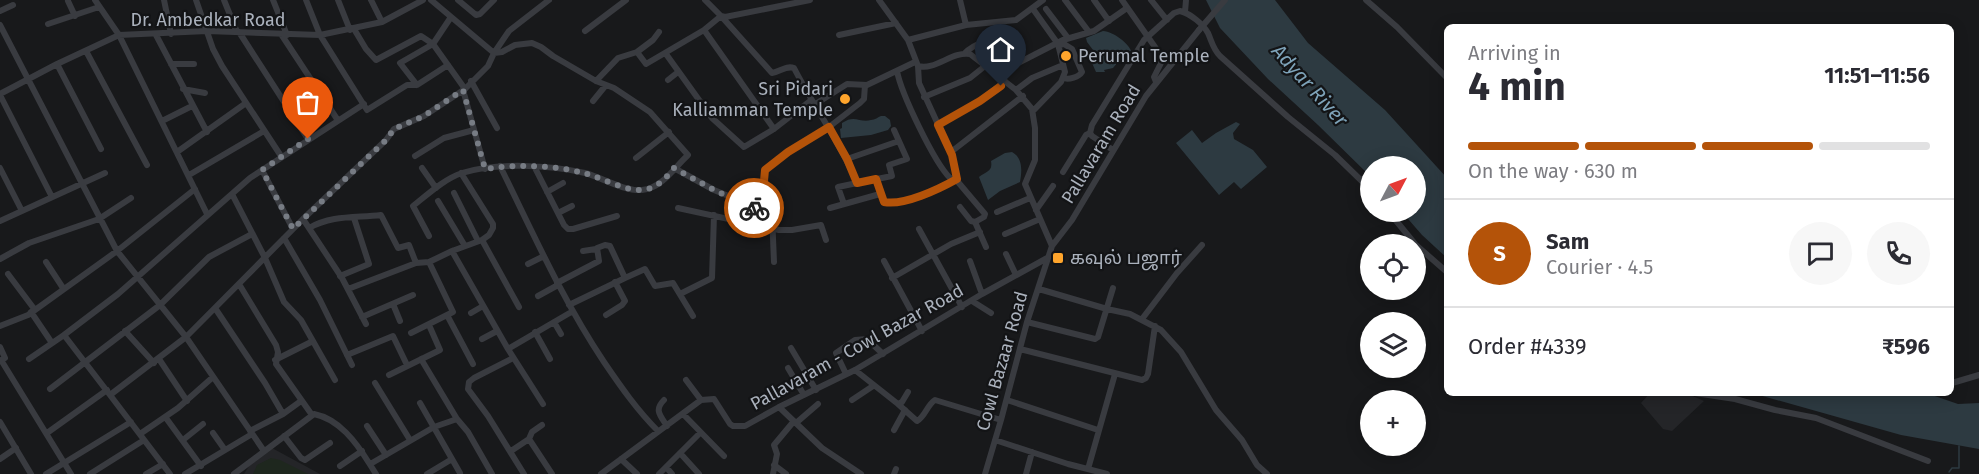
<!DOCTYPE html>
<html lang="en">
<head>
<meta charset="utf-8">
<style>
	:root { --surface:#fff; --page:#f7f7f7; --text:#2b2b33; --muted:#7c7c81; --line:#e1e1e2; --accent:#b45309 }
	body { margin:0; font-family:"Fira Sans","Noto Sans Tamil",sans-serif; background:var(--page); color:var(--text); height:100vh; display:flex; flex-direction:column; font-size:22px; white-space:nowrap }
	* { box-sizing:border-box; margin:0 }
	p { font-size:20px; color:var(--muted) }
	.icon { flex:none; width:33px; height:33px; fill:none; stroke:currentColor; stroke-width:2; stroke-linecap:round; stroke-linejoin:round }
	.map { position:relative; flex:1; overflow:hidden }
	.drawer { position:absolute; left:1444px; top:24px; width:510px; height:372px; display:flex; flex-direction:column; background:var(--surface); border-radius:9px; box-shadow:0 3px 15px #0003 }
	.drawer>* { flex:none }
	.needle { width:39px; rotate:49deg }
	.controls { position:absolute; left:1360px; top:156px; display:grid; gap:12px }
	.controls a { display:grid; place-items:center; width:66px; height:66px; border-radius:50%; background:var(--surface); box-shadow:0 3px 15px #0003; font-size:30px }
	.pin { position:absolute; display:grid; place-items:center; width:51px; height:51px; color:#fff; margin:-62px -26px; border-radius:50% 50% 50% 0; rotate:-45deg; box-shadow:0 0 6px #0007 }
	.pin .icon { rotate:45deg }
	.courier { position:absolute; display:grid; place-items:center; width:60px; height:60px; margin:-30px; border:4px solid #b45309; border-radius:50%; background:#fff; color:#222; box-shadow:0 2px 8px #0007 }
	.summary em { font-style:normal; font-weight:700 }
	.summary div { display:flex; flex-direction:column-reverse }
	.summary { display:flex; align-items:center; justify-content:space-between; height:102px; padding:0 24px }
	h1 { font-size:39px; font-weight:700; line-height:45px }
	.bar { display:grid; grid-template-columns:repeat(4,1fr); gap:9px 6px; align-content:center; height:72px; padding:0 24px }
	.bar i { height:8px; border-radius:4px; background:var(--line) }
	.bar .current { background:var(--accent) }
	.bar p { grid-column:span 4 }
	.line { display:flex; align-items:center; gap:15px; padding:0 24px; border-top:2px solid var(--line) }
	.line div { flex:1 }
	.round { display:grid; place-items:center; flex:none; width:63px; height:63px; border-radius:32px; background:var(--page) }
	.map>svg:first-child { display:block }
	.built { fill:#242528 }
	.green { fill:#1e271e }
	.water { fill:#2d3a41 }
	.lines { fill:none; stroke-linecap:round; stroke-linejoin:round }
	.stream { stroke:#2d3a41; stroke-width:1.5 }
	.minor { stroke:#393b40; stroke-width:6 }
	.minor-bridge { stroke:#393b40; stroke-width:6 }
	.done { stroke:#777c84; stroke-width:6; stroke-dasharray:0 10.8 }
	.route { stroke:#b45309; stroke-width:8 }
	.poi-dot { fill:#ffa52c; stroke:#131416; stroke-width:2 }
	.labels { text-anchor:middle; stroke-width:4.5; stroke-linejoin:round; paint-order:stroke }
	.street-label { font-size:18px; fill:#aab1bc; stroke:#131416 }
	.poi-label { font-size:18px; fill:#aab1bc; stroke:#131416; text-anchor:start }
	.water-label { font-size:20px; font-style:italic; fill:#7ea3b9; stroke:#131416 }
</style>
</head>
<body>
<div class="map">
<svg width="1979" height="474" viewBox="0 0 1979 474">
	<rect width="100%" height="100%" fill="#18191b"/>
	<path class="built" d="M 1650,393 L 1686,393 L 1704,401 L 1672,431 L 1663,429 L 1641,403 Z
		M 272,448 L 320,474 L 244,474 L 249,466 Z"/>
	<path class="green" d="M 271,458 L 280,460 L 308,474 L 253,474 L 257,465 Z"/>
	<path class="water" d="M 1206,0 L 1275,0 L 1308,43 L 1385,110 L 1447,178 L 1447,258 L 1422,235 L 1402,212 L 1416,212 L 1416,166 L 1371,166 L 1371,177 L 1318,125 L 1268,79 L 1220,28 Z
		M 1103,31 C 1114,32 1129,43 1132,53 L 1128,50 L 1113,68 L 1104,70 L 1105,72 L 1096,72 L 1092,63 L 1093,50 L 1087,42 L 1086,38 Z
		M 881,116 L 885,116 L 890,120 L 891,126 L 888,130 L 871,135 L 841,138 L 840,129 L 842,128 L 842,123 C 855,114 859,123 871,120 C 875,120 878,117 881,116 Z
		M 1236,122 L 1240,124 L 1233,133 L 1234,139 L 1253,150 L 1267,167 L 1241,189 L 1234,182 L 1219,195 L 1176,143 L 1192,130 L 1202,143 L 1216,133 Z
		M 1012,152 C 1023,158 1022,171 1020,182 L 1000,191 L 988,200 L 979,177 C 986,171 993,172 991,161 L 1005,153 Z
		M 1752,393 L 1926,393 L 1958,404 L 1979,403 L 1979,449 L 1901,435 Z"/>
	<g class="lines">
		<path class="stream" d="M 1949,472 L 1952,468 L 1959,468 L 1959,446"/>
		<path class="minor" d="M 95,0 L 119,35 L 207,214
			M 164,0 L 171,34
			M 196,0 L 213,49 L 222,66 L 281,156
			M 224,0 L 237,32
			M 273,0 L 287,35
			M 306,0 L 320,35 L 367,110 L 407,85 L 417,85 L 448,65
			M 338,0 L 350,30
			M 371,0 L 382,22
			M 458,0 L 476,15 L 480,14 L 494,0
			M 705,0 L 721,16 L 725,17 L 810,0
			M 879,0 L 908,40 L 918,66 C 935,71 952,51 970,54 L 1016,90 L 1032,109 L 1035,128 L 1035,160 L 1025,184 L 1052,246 L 1027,322 L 1001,420 L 985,474
			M 960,0 L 966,25
			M 1065,0 L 1089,32
			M 1094,0 L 1109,21
			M 1122,0 L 1162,57 L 1161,63 L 1154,77 L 1156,82
			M 1151,0 L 1167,20
			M 1366,0 L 1397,27 L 1448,79
			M 68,1 L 75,16
			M 1046,9 L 1068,38
			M 0,11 L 13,5
			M 1185,12 L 1186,0
			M 48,24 L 99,7
			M 0,25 L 117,251 L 186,337 L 264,451
			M 354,29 L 366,49 L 376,60 L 421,36 L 433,44 L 465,89
			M 585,31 L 626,0
			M 239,32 L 308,139
			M 281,34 L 337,119
			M 156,35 L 207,132
			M 839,35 L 896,23
			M 908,40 L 966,25 L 1016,20 L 1043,0
			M 1059,45 L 1064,44 L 1072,49 L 1082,72 C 1079,77 1069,80 1063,78
			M 86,51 L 147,165
			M 637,52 L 646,64 L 704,30
			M 965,53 C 972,45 985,41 994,37
			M 666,54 L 712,118 L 744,147 L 774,129 L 810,101
			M 57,64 L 101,149
			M 171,64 L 194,64
			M 918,66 L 919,83 L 952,155 L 958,182 L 985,214 L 984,217 L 975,222
			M 897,71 C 901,93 934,162 950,178 L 957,179
			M 995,75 L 1063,40 L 1094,31 L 1127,8
			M 668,80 L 678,72
			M 471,81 L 497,128
			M 596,81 L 618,58 L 637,52 L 653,40 L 659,32
			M 417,85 L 400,63 L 433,44 L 451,17
			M 183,89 L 205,93
			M 463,90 L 485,169
			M 1016,90 L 1032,78 L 1063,65
			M 0,94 L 57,64 L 119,35 L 207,31 L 320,35 L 382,22 L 423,0
			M 0,95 L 52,197
			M 924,97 L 970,78 L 985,66
			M 593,101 L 606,85
			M 814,105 L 847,84 L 867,85 L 915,62
			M 1033,111 L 1061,82 L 1065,72 L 1058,44 L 1033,9
			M 162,121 L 192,106
			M 938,125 L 980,101 L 1005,81
			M 774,129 L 704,30 L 721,16 L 772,73 C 780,72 786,65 794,68 C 814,107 840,142 857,183 L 892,176 L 889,165 L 907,159 L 894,130
			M 1113,150 L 1092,136 L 1090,133 L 1092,125 L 1144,40 L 1174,13 L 1180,11 C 1191,14 1203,24 1208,33 C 1212,42 1213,49 1220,56 L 1288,117 L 1335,155 L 1371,190
			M 177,152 L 246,103
			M 951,152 L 1023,96
			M 415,156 L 444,138 L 474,130
			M 636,158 L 669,132
			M 847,159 L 899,141
			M 500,166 C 533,233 563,301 604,362 C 621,387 637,410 658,431
			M 534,166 L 564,225 L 568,229 L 573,229 L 617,216
			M 0,168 L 22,211
			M 422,168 L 436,188
			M 674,168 L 714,190 L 772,214
			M 262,170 L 293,229
			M 1063,172 L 1086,135 L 1090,133
			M 189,175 L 264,131
			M 876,179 L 884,202 C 905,206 938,190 956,179
			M 547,192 L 563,183
			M 454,193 L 478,241
			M 232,194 L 265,258 L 284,302 L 301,320 L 335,380
			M 438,201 L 465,246
			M 844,204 L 838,187 L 857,183
			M 960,207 L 971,221 L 975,222
			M 678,208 L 779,230 L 792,230 L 821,225 L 826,240
			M 830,208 L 880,194
			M 1036,210 L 1053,186
			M 997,212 L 1030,198
			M 1389,212 L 1415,244
			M 558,213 L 572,206
			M 303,219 L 342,278 L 366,324
			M 0,221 L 105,173
			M 975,222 L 986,247
			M 309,228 C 332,215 355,218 381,215 L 398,248 L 409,245 L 416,263
			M 919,229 L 962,307
			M 1005,234 L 1040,219
			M 429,236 L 413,206 C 427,195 444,179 462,173 C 496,162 550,165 585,173 C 603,178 623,191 642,190 C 662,188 674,168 688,155 L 650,112 L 614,88 L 596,81 L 553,56 L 541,47 L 532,43 L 515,45 L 502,52 L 494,53 L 431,0
			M 284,238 L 320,300 L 352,365
			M 482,240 L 519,307
			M 1416,245 L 1448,273
			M 1052,246 L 1072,220 L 1146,96 L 1199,30
			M 452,251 L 508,349 L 543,404
			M 583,251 L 596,249
			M 1006,254 L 1016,275
			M 0,259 L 29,243 L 99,219 L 131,198
			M 884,261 L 922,331
			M 970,261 L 982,294
			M 46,262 L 63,288
			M 774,262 L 772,214 L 764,181 L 765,170 L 788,152 L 829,127 L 860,103 L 864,99 L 865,85
			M 528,264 L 544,256
			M 8,274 L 35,310
			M 340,276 L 369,264 L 354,218
			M 625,278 L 645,269 L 655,286 L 673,283 L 693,316
			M 892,278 L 951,244 L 980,232
			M 557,283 L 599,261 L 597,248 L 605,245 L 610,246 L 625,278 L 569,305
			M 239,284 L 276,345 L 278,352 L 276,364 L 312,415
			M 348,289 L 416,263 L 429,262 L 452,251 L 482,240 L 489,235 L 493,228 L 493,224 L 461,173
			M 1039,289 L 1107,309 L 1130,314 L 1161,330 L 1181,352 L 1216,410 L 1242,440 L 1257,465 L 1267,474
			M 680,294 L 712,278 L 714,215
			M 538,296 L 558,285
			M 972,301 L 991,313
			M 393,304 L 400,321
			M 215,308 L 265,383 L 283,414
			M 31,312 L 52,343
			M 471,313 L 483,306
			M 447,315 L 473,364
			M 606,315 L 622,305 L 625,301 L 615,282
			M 362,317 L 413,295
			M 1142,319 L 1177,273 L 1202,245
			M 554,322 L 561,334
			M 1027,322 L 1095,339 L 1098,337 L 1113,288
			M 0,326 L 28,315 L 117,251 L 195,189
			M 125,331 L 154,363
			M 535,332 L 550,359
			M 411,333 L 453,312 L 429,262
			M 64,335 L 110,395
			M 482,339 L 497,331
			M 0,347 L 5,358 L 0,361
			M 791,348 L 816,390
			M 508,349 L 573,311
			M 1020,349 L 1142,380 L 1146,378 L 1148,374 L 1155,326
			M 347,355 L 393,336 L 407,365
			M 513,358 L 474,378 L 469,382 L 468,389 L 488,416 L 524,474
			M 29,359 L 64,335 L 118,294 L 250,178 L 364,104
			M 159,359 L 187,401
			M 421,359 L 457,419
			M 1,360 L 71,474
			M 275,360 L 313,341
			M 788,368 L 804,395
			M 855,370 L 898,404 L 902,402 L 908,392
			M 846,374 L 836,353 L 855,340 L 867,339 L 883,354
			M 389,375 L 440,350 L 429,325
			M 686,380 L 701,400
			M 375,383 L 410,440
			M 1952,383 L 1979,375
			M 50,389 L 160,305 L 209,257 L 252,234
			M 1695,393 L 1735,399 L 1775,410 L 1816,418 L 1928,461
			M 664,400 C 654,410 660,415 667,426
			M 852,400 L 873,386
			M 1007,400 L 1098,430
			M 420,403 L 460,473
			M 898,404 L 917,421 C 925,417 927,405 935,400 L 1001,420
			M 779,407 L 822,448 L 861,474
			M 683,414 L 724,456
			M 166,418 L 201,466
			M 0,422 L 31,474
			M 796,423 L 818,404
			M 367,426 L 386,455
			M 894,430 L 905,410
			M 250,431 L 283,414 L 301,401
			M 47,433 L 107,390
			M 213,433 L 225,450
			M 140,434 L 178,408 L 213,377
			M 284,436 L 301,458 L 305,460 L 330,443
			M 529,439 L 532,432 L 542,425
			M 183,440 L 203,424
			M 995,440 L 1068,464 L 1107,474
			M 511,451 L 529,439 L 552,474
			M 680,453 L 699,474
			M 0,459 L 16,448
			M 621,459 L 637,474
			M 369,463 L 376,474
			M 774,465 L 786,474
			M 340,466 L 362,451
			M 666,467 L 672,474
			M 1088,469 L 1115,374
			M 46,474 L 131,422
			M 90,474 L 144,440
			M 146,474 L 163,464
			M 170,474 L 110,395 L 186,337 L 303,219 L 386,140 L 394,129 L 424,116 L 465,89 L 488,66 L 494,53 L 509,31 L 549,0
			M 185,474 L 252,434
			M 234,474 L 314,414 C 339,419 356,442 369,463 L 372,463 L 434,427 L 457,419 L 468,432 L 492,474
			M 427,474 L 452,459
			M 601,474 L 701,400 L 714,399 L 730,424 L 733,426 L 745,426 L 779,407 L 855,370 L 982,294 L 1049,257
			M 659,474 L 700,433
			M 773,474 L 777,454 L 774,445 L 794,421
			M 894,474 L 896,469
			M 1026,474 L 1032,452"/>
		<path class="minor-bridge" d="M 1199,30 L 1225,0"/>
	</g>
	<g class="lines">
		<path class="done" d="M 308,139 L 262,170 L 293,229 L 386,140 L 394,129 L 424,116 L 463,90 L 485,169 C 518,164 556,165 587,174 C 604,179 623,190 641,190 C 657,189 665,179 674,168 L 714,190 L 754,208"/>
		<path class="route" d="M 754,208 L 772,214 L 764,181 L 765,170 L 788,152 L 829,127 L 847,159 L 857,183 L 876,179 L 884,202 C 904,206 939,189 957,179 L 952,155 L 938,125 L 980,101 L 1001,86"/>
	</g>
	<g class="poi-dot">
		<circle cx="1066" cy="56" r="6"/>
		<circle cx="845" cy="99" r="6"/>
		<rect x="1052" y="252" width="12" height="12" rx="3"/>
	</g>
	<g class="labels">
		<g class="street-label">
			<text x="208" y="26">Dr. Ambedkar Road</text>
			<text transform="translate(1101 144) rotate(-59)" y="6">Pallavaram Road</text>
			<text transform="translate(857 347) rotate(-29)" y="6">Pallavaram - Cowl Bazar Road</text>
			<text transform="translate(1002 361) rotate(-74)" y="6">Cowl Bazaar Road</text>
		</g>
		<g class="poi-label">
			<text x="1078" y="62">Perumal Temple</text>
			<text x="833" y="95" text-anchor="end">Sri Pidari<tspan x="833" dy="21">Kalliamman Temple</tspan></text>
			<text x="1070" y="264">கவுல் பஜார்</text>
		</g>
		<g class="water-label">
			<text transform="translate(1310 85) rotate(48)" y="7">Adyar River</text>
		</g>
	</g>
</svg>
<div class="controls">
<a><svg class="needle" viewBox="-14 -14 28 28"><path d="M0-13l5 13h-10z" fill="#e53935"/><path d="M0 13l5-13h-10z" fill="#7c7c81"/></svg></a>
<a><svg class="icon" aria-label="locate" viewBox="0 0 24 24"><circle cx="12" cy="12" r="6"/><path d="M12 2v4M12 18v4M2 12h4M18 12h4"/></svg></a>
<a><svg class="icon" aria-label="layers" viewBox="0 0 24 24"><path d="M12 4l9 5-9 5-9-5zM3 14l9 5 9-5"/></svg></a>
<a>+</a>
</div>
<div class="pin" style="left:308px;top:139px;background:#ea580c"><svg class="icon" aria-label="bag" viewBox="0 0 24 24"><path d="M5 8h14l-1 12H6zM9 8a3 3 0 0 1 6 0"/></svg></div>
<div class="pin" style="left:1001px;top:86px;background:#1f2937"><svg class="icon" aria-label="home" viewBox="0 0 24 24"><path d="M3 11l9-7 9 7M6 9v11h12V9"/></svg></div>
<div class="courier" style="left:754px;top:208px"><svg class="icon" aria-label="bike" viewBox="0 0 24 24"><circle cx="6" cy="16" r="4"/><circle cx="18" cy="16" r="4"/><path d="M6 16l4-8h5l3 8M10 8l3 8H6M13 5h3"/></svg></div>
<section class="drawer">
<div class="summary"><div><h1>4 min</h1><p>Arriving in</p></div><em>11:51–11:56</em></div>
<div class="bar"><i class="current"></i><i class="current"></i><i class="current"></i><i></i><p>On the way · 630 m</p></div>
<div class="line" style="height:108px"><b class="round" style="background:var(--accent);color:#fff">S</b><div><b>Sam</b><p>Courier · 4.5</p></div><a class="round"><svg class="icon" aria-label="chat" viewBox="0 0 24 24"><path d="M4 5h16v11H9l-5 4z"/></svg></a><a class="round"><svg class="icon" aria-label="phone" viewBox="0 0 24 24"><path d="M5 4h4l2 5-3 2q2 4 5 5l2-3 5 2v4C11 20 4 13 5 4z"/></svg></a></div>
<div class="line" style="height:78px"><div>Order #4339</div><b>₹596</b></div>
</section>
</div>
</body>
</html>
